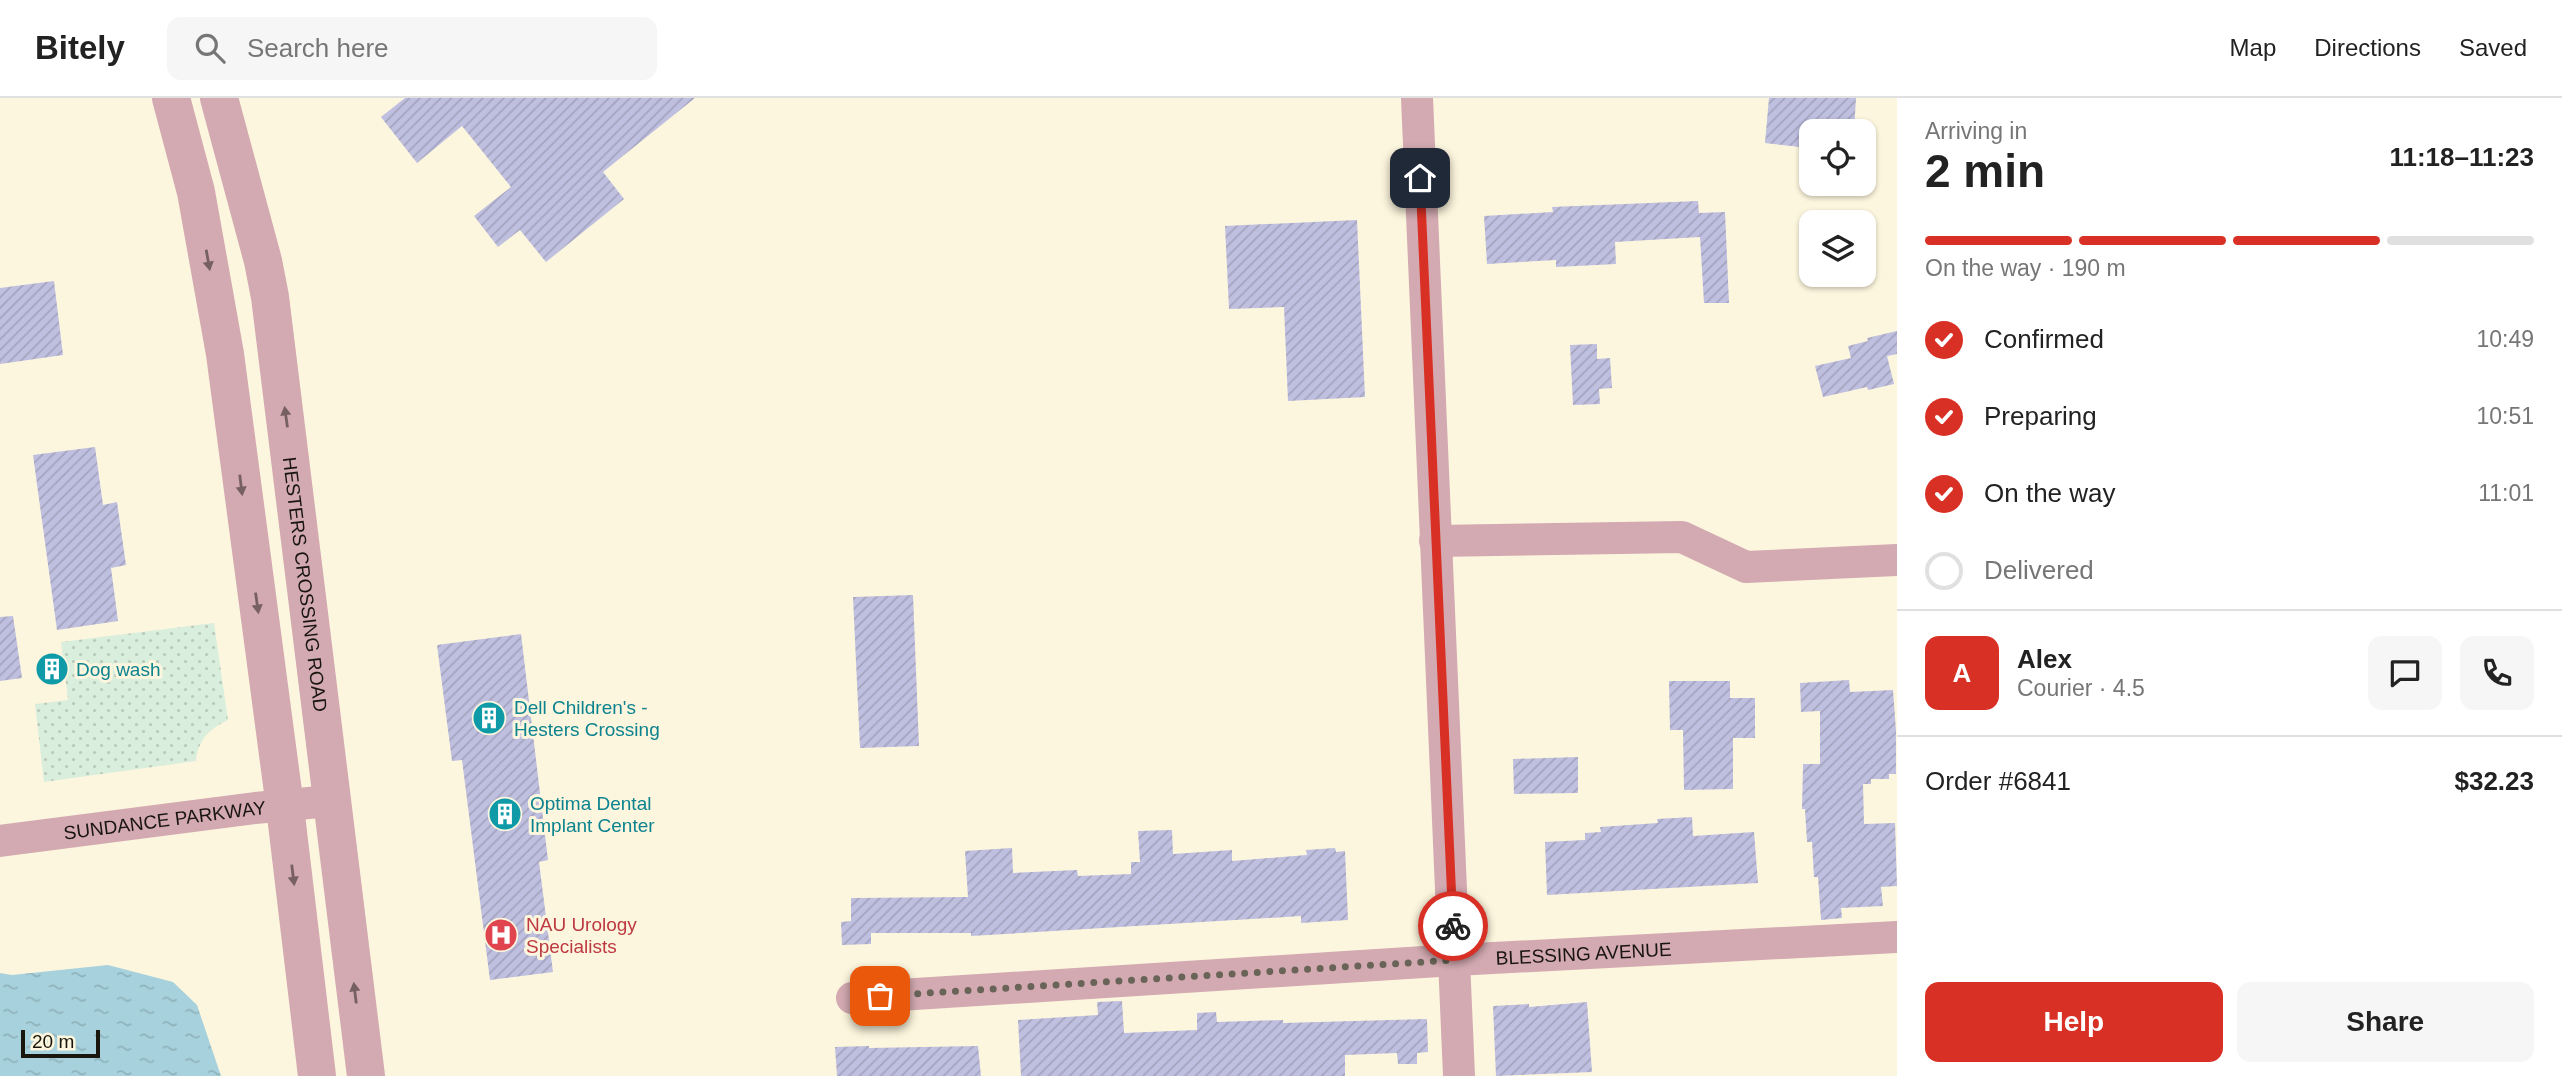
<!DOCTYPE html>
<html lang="en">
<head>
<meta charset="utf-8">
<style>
	:root { --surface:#fff; --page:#f6f6f6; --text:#222; --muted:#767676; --line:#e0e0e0; --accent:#d93025 }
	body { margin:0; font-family:Arial,sans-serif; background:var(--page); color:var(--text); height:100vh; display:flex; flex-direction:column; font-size:26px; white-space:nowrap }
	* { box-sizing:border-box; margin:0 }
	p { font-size:23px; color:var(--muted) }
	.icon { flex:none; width:38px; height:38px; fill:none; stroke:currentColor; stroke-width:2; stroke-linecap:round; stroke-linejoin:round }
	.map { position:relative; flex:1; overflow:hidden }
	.side { display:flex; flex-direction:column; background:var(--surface); width:665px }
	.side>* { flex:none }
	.buttons { position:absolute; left:1799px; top:21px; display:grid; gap:14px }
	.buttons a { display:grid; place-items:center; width:77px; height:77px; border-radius:14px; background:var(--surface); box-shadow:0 2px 5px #0004; font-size:35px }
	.scale { position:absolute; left:21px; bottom:18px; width:79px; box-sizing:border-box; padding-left:7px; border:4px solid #19160e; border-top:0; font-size:19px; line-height:24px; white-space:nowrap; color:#19160e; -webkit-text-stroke:5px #fdf6de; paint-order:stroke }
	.pin { position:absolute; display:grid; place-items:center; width:60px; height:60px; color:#fff; margin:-30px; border-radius:14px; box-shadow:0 4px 10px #0006 }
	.courier { position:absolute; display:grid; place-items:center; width:70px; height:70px; margin:-35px; border:5px solid #d93025; border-radius:50%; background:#fff; color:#222; box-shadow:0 2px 9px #0007 }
	.summary em { font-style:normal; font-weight:700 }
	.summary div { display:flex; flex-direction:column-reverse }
	.summary { display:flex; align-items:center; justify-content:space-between; height:119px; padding:0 28px }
	h1 { font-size:46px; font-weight:700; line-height:52px }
	.bar { display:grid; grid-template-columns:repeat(4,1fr); gap:10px 7px; align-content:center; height:84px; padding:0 28px }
	.bar i { height:9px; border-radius:5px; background:var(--line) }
	.bar .selected { background:var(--accent) }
	.bar p { grid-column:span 4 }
	.line { display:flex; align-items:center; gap:18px; padding:0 28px; border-top:2px solid var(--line) }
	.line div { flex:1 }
	.round { display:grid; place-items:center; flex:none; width:74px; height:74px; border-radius:14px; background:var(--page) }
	ol { padding:0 28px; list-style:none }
	li { display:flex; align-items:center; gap:21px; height:77px }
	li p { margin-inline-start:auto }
	li .icon { padding:7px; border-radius:50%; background:var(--accent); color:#fff; stroke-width:4 }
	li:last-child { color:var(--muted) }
	li i { width:38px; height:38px; border:4px solid var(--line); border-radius:50% }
	.action { display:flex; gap:14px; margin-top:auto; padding:14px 28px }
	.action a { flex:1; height:80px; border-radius:14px; background:var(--accent); color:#fff; font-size:28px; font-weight:700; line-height:80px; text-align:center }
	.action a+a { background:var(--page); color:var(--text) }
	header { display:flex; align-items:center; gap:42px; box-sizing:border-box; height:98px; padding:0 35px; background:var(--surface); border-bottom:2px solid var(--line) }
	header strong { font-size:33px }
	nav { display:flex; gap:38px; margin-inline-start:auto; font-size:24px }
	.search { width:490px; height:63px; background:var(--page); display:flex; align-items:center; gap:18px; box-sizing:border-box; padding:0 24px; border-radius:14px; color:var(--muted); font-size:26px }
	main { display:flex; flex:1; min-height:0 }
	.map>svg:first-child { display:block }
	.park { fill:url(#park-dots) }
	.water { fill:url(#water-ripples) }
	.building { fill:url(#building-hatch) }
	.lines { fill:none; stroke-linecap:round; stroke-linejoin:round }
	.minor { stroke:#d3aab1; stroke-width:32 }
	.tertiary { stroke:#d3aab1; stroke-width:38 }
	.oneway { fill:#766060 }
	.done { stroke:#696457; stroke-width:7; stroke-dasharray:0 12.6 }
	.route { stroke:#d93025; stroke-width:9 }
	.labels { text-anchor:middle; stroke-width:6; stroke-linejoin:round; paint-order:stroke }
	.street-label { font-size:19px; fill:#19160e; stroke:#fdf6de }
	.culture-label { font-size:19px; fill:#0d838f; stroke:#fdf6de; text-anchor:start }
	.health-label { font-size:19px; fill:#be3a42; stroke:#fdf6de; text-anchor:start }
</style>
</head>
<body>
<header>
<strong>Bitely</strong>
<div class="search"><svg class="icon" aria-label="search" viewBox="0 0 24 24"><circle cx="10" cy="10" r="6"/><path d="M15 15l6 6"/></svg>Search here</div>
<nav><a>Map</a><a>Directions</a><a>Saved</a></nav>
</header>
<main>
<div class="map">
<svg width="1897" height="978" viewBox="0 0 1897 978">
	<defs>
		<pattern id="park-dots" width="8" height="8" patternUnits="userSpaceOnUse" patternTransform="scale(1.75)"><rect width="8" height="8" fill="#d9eedc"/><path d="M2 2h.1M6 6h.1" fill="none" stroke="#bacbbc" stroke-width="1.8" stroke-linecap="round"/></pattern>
		<pattern id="water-ripples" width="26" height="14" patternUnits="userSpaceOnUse" patternTransform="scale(1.75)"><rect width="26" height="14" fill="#a7d1dc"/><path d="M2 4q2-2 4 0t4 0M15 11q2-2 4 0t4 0" fill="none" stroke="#8fb3bc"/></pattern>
		<pattern id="building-hatch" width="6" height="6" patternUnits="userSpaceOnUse" patternTransform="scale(1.75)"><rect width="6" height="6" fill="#bfbfe0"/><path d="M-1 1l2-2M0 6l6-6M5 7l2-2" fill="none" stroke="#a4a3bf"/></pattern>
	</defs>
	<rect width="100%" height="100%" fill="#fdf6de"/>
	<path class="park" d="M 214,525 L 228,622 C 209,631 198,642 196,663 L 44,684 L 35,606 L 68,602 L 61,544 Z"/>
	<path class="water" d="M 108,867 L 173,884 L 197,907 L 221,978 L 0,978 L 0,875 L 12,877 Z"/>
	<path class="building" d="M 405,0 L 695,0 L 603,74 L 624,101 L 546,164 L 520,132 L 498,149 L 474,118 L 511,89 L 462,28 L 417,65 L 381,19 Z
		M 1769,0 L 1856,0 L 1854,33 L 1801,33 L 1800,49 L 1765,45 Z
		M 1698,103 L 1699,115 L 1725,114 L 1729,205 L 1704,205 L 1700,139 L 1615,144 L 1616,166 L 1556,169 L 1556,162 L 1487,166 L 1484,118 L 1553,114 L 1552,109 Z
		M 1357,122 L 1365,299 L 1288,303 L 1284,209 L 1229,211 L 1225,128 Z
		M 54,183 L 63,257 L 0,266 L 0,190 Z
		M 1897,233 L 1897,256 L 1887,258 L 1894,286 L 1868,292 L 1867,289 L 1823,299 L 1815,268 L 1851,260 L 1848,248 L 1868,243 L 1867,240 Z
		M 1597,246 L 1597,261 L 1610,260 L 1612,290 L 1599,291 L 1600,306 L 1573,307 L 1570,247 Z
		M 95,349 L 103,407 L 117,404 L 126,467 L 111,470 L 118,523 L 57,532 L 33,357 Z
		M 913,497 L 919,648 L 860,650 L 853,499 Z
		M 13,518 L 22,580 L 0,583 L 0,519 Z
		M 521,536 L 548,762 L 539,764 L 553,874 L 490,882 L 462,662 L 452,663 L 437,547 Z
		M 61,559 L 64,579 L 43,582 L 40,562 Z
		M 1849,582 L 1850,594 L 1893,592 L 1896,633 L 1896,676 L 1889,676 L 1889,681 L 1871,681 L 1871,686 L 1863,686 L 1864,726 L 1895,725 L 1897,788 L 1881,789 L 1883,808 L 1841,810 L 1842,820 L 1821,822 L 1818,779 L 1814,779 L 1812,744 L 1807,744 L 1805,711 L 1802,711 L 1803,666 L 1820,666 L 1820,613 L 1801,614 L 1800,585 Z
		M 1669,583 L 1730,583 L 1730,600 L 1755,600 L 1755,640 L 1733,640 L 1733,691 L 1684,692 L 1683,632 L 1670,632 Z
		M 1578,659 L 1578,695 L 1514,696 L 1513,661 Z
		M 1692,719 L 1693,738 L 1754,734 L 1758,785 L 1547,797 L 1545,744 L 1585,742 L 1585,735 L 1601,734 L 1600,729 L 1658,725 L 1657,721 Z
		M 1172,732 L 1173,756 L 1232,752 L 1232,763 L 1307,757 L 1306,752 L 1335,750 L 1336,754 L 1345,753 L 1348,822 L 1301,825 L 1301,818 L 971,838 L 971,835 L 871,835 L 871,846 L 842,847 L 841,824 L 851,823 L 851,800 L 968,799 L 965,753 L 1012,750 L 1013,775 L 1077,772 L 1078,778 L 1131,776 L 1131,764 L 1140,764 L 1138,733 Z
		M 1122,903 L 1124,935 L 1197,932 L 1197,915 L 1216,914 L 1217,924 L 1283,922 L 1283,925 L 1427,921 L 1428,954 L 1417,955 L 1417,966 L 1398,966 L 1397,955 L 1345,957 L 1345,978 L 1021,978 L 1018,922 L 1098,917 L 1097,904 Z
		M 1587,904 L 1592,974 L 1496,978 L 1493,908 L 1529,906 L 1529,909 Z
		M 869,948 L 869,950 L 978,948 L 981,978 L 837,978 L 835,949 Z"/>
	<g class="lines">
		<g class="minor">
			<path d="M 1417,0 L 1459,978"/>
			<path d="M 1435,443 L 1682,439 L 1746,469 L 1897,462"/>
			<path id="s1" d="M 0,743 L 255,710 L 330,703"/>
			<path id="s2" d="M 852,900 L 1455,862 L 1897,839"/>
		</g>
		<g class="tertiary">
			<path d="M 171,0 L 196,94 L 225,256 L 285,709 L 317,978"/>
			<path id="s3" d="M 219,0 L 263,163 L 270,199 L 366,978"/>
		</g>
	</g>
	<defs><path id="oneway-solid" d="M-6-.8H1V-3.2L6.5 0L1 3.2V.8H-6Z" transform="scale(1.75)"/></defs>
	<g class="oneway">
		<use href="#oneway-solid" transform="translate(208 162) rotate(80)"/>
		<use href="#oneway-solid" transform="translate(286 319) rotate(-98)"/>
		<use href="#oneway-solid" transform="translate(241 387) rotate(83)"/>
		<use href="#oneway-solid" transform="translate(257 505) rotate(82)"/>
		<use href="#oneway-solid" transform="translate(293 777) rotate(83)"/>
		<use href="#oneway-solid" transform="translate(355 895) rotate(-97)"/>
	</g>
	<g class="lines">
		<path class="done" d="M 880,898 L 1455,862 L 1453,828"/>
		<path class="route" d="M 1420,80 L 1453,828"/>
	</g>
	<defs>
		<symbol id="building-disc" viewBox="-11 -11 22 22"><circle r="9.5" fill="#0f9aa8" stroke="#fdf6de"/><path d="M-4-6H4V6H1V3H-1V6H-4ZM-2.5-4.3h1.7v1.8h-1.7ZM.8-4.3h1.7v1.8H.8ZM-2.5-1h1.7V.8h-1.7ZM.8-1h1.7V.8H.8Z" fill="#fff"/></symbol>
		<symbol id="hospital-disc" viewBox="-11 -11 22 22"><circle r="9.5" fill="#e0444e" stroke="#fdf6de"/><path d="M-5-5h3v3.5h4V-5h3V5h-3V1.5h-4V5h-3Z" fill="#fff"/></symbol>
	</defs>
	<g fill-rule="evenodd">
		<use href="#building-disc" x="33" y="552" width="38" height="38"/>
		<use href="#building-disc" x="470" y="601" width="38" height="38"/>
		<use href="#building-disc" x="486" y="697" width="38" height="38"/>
		<use href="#hospital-disc" x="482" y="818" width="38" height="38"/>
	</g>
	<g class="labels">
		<g class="street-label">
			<text dy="7" stroke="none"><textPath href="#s3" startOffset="495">HESTERS CROSSING ROAD</textPath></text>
			<text dy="7" stroke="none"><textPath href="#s1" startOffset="166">SUNDANCE PARKWAY</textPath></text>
			<text dy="7" stroke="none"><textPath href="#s2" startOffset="733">BLESSING AVENUE</textPath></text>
		</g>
		<g class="culture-label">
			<text x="76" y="578">Dog wash</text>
			<text x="514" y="616">Dell Children's -<tspan x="514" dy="22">Hesters Crossing</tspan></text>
			<text x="530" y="712">Optima Dental<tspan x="530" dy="22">Implant Center</tspan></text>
		</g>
		<g class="health-label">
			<text x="526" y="833">NAU Urology<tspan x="526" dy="22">Specialists</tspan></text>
		</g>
	</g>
</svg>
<div class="buttons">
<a><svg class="icon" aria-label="locate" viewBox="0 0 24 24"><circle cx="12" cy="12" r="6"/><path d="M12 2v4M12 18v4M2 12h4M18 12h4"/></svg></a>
<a><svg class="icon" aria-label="layers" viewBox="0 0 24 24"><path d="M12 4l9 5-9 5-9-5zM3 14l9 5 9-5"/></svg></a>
</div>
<div class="scale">20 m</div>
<div class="pin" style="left:880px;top:898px;background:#ea580c"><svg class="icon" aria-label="bag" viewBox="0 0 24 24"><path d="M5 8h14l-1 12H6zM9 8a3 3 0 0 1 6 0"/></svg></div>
<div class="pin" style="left:1420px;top:80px;background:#1f2937"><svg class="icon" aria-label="home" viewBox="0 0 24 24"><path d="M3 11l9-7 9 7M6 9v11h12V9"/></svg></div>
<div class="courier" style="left:1453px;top:828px"><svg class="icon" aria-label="bike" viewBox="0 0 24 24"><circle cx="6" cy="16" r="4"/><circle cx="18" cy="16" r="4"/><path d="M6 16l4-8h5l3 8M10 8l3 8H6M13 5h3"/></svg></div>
</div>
<section class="side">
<div class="summary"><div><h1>2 min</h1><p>Arriving in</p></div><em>11:18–11:23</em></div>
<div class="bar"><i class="selected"></i><i class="selected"></i><i class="selected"></i><i></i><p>On the way · 190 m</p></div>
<ol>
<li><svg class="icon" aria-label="check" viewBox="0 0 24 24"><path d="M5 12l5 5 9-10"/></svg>Confirmed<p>10:49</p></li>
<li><svg class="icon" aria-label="check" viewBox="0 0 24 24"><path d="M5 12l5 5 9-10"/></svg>Preparing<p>10:51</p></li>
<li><svg class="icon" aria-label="check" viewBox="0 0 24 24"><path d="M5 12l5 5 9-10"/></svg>On the way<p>11:01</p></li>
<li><i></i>Delivered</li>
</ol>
<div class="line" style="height:126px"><b class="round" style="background:var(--accent);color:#fff">A</b><div><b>Alex</b><p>Courier · 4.5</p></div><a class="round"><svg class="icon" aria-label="chat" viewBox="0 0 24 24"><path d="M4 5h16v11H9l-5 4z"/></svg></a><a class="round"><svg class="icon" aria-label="phone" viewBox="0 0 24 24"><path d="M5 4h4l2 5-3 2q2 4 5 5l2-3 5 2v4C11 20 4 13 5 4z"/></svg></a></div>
<div class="line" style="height:91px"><div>Order #6841</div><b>$32.23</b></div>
<div class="action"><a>Help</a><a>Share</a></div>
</section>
</main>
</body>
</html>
